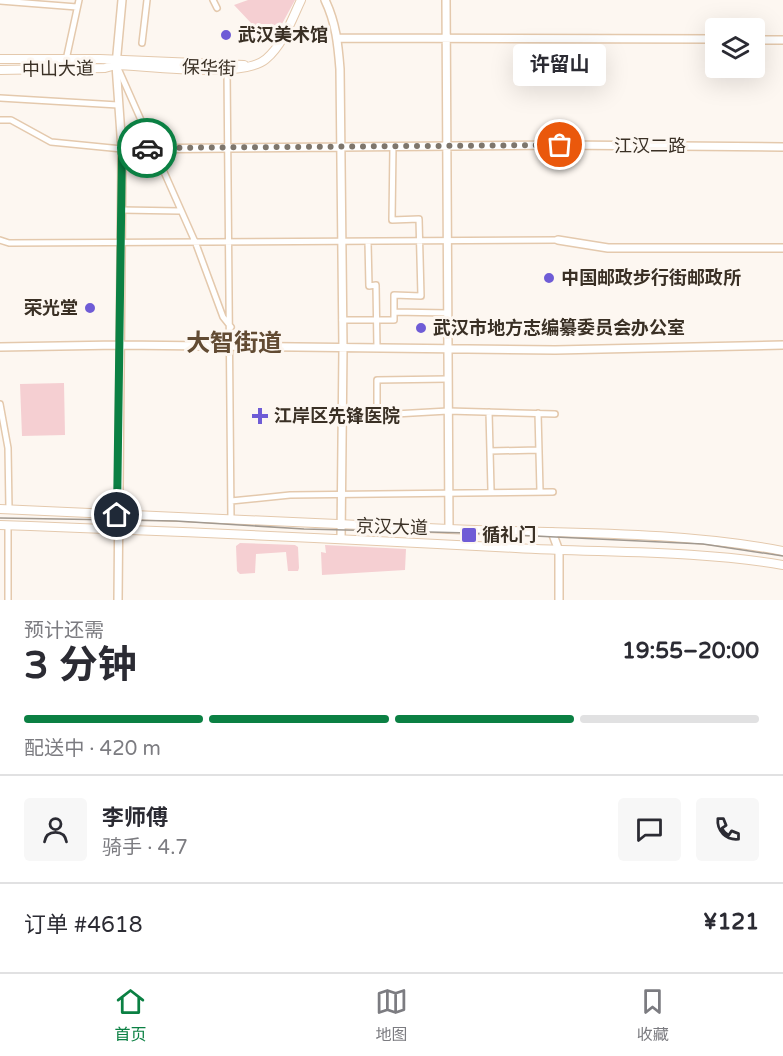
<!DOCTYPE html>
<html lang="zh">
<head>
<meta charset="utf-8">
<style>
	:root { --surface:#fff; --page:#f7f7f7; --text:#2b2b33; --muted:#7c7c81; --line:#e1e1e2; --accent:#0b8043 }
	body { margin:0; font-family:"Varela Round","Noto Sans SC",sans-serif; background:var(--page); color:var(--text); height:100vh; display:flex; flex-direction:column; font-size:22px; white-space:nowrap }
	* { box-sizing:border-box; margin:0 }
	p { font-size:20px; color:var(--muted) }
	.icon { flex:none; width:33px; height:33px; fill:none; stroke:currentColor; stroke-width:2; stroke-linecap:round; stroke-linejoin:round }
	.map { position:relative; height:600px; overflow:hidden }
	.sheet { display:flex; flex-direction:column; background:var(--surface); flex:1 }
	.sheet>* { flex:none }
	.buttons { position:absolute; left:705px; top:18px; display:grid; gap:12px }
	.buttons a { display:grid; place-items:center; width:60px; height:60px; border-radius:6px; background:var(--surface); box-shadow:0 6px 24px #0002; font-size:30px }
	.pin { position:absolute; display:grid; place-items:center; width:51px; height:51px; color:#fff; margin:-26px; border:3px solid #fff; border-radius:50%; box-shadow:0 2px 6px #0007 }
	.courier { position:absolute; display:grid; place-items:center; width:60px; height:60px; margin:-30px; border:4px solid #0b8043; border-radius:50%; background:#fff; color:#222; box-shadow:0 2px 8px #0007 }
	.bubble { position:absolute; height:42px; border-radius:6px; background:var(--surface); box-shadow:0 6px 24px #0002; font-size:20px; font-weight:700; line-height:42px; text-align:center }
	.summary em { font-style:normal; font-weight:700 }
	.summary div { display:flex; flex-direction:column-reverse }
	.summary { display:flex; align-items:center; justify-content:space-between; height:102px; padding:0 24px }
	h1 { font-size:39px; font-weight:700; line-height:45px }
	.bar { display:grid; grid-template-columns:repeat(4,1fr); gap:9px 6px; align-content:center; height:72px; padding:0 24px }
	.bar i { height:8px; border-radius:4px; background:var(--line) }
	.bar .active { background:var(--accent) }
	.bar p { grid-column:span 4 }
	.line { display:flex; align-items:center; gap:15px; padding:0 24px; border-top:2px solid var(--line) }
	.line div { flex:1 }
	.round { display:grid; place-items:center; flex:none; width:63px; height:63px; border-radius:6px; background:var(--page) }
	.tab-bar { display:flex; justify-content:space-around; align-items:center; height:84px; border-top:2px solid var(--line); background:var(--surface); font-size:16px; color:var(--muted) }
	.tab-bar a { display:grid; justify-items:center; gap:3px }
	.tab-bar .active { color:var(--accent) }
	.map>svg:first-child { display:block }
	.green { fill:#f5cfd2 }
	.lines { fill:none; stroke-linecap:round; stroke-linejoin:round }
	.minor-casing { stroke:#e4c9ad; stroke-width:8 }
	.tertiary-casing { stroke:#e4c9ad; stroke-width:10 }
	.secondary-casing { stroke:#e4c9ad; stroke-width:10 }
	.minor { stroke:#fff; stroke-width:5 }
	.tertiary { stroke:#fff; stroke-width:7 }
	.secondary { stroke:#fff; stroke-width:8 }
	.rail { stroke:#a19990; stroke-width:1.5 }
	.done { stroke:#7e766c; stroke-width:6; stroke-dasharray:0 10.8 }
	.route { stroke:#0b8043; stroke-width:8 }
	.poi-dot { fill:#6f5cd6; stroke:#fdf7f1; stroke-width:2 }
	.labels { text-anchor:middle; stroke-width:6; stroke-linejoin:round; paint-order:stroke }
	.poi-label { font-size:18px; font-weight:bold; fill:#3a3025; stroke:#fdf7f1; text-anchor:start }
	.street-label { font-size:18px; fill:#3a3025; stroke:#fdf7f1 }
	.district-label { font-size:24px; font-weight:bold; fill:#624b33; stroke:#fdf7f1 }
</style>
</head>
<body>
<div class="map">
<svg width="783" height="600" viewBox="0 0 783 600">
	<rect width="100%" height="100%" fill="#fdf7f1"/>
	<path class="green" d="M 248,0 L 295,0 L 271,44 L 234,5 Z
		M 64,383 L 65,435 L 22,436 L 20,384 Z
		M 240,543 L 295,545 L 298,547 L 299,568 L 298,571 L 288,571 L 286,552 L 256,554 L 255,573 L 240,574 L 237,571 L 236,546 Z
		M 325,545 L 406,549 L 405,570 L 322,575 L 321,552 L 326,553 Z"/>
	<g class="lines">
		<defs>
			<path id="minor" d="M 213,0 L 217,8
				M 0,1 L 77,7
				M 142,43 L 147,0
				M 66,60 L 79,0
				M 117,66 L 196,244 L 223,317 L 231,327
				M 227,70 L 231,520
				M 0,98 L 118,105
				M 0,120 L 11,120 L 51,142 L 122,149
				M 121,210 L 180,211
				M 0,240 L 9,243 L 558,240
				M 368,242 L 369,286 L 376,285 L 377,348
				M 394,312 L 448,313
				M 342,320 L 394,320 L 394,295 L 421,296 L 419,219 L 392,220 L 393,146
				M 0,404 L 8,448 L 9,509
				M 489,412 L 491,490
				M 538,413 L 540,491
				M 377,415 L 377,380 L 448,379
				M 342,417 L 448,411 L 555,414
				M 490,451 L 539,450
				M 231,501 L 290,495 L 553,492
				M 8,600 L 8,525"/>
			<path id="tertiary" d="M 325,0 C 336,23 338,44 340,69 L 343,348 L 341,539
				M 446,0 L 449,529
				M 338,38 L 716,39
				M 754,40 L 783,40
				M 122,149 L 560,145 L 783,147
				M 558,240 L 608,248 L 783,248
				M 0,347 L 119,345 L 555,350 L 783,345
				M 552,532 L 559,551 L 559,600
				M 118,600 L 122,149 L 116,65 L 122,0"/>
			<path id="secondary" d="M 0,59 L 100,59 L 244,65
				M 0,70 L 105,68 L 116,65 C 149,66 243,79 266,59 C 283,45 292,19 301,0
				M 0,509 C 149,517 299,522 449,529 C 560,534 673,530 783,551
				M 0,525 C 172,531 344,539 516,548 C 606,553 694,550 783,565"/>
		</defs>
		<use href="#minor" class="minor-casing"/>
		<use href="#tertiary" class="tertiary-casing"/>
		<use href="#secondary" class="secondary-casing"/>
		<use href="#minor" class="minor"/>
		<use href="#tertiary" class="tertiary"/>
		<use href="#secondary" class="secondary"/>
		<path class="rail" d="M 0,518 L 176,521 L 304,529 L 470,533 L 703,544 L 783,556"/>
	</g>
	<g class="lines">
		<path class="done" d="M 147,148 L 560,145"/>
		<path class="route" d="M 117,515 L 122,149 L 147,148"/>
	</g>
	<g class="poi-dot">
		<circle cx="226" cy="35" r="6"/>
		<circle cx="549" cy="278" r="6"/>
		<circle cx="90" cy="308" r="6"/>
		<circle cx="421" cy="328" r="6"/>
		<path d="M257 407h6v6h6v6h-6v6h-6v-6h-6v-6h6z"/>
		<rect x="461" y="527" width="16" height="16" rx="3"/>
	</g>
	<g class="labels">
		<g class="poi-label">
			<text x="238" y="41">武汉美术馆</text>
			<text x="561" y="284">中国邮政步行街邮政所</text>
			<text x="78" y="314" text-anchor="end">荣光堂</text>
			<text x="433" y="334">武汉市地方志编纂委员会办公室</text>
			<text x="274" y="422">江岸区先锋医院</text>
			<text x="482" y="541">循礼门</text>
		</g>
		<g class="street-label">
			<text transform="translate(209 68) rotate(2)" y="6">保华街</text>
			<text transform="translate(58 69) rotate(-1)" y="6">中山大道</text>
			<text x="650" y="152">江汉二路</text>
			<text transform="translate(392 527) rotate(2)" y="6">京汉大道</text>
		</g>
		<g class="district-label">
			<text x="234" y="351">大智街道</text>
		</g>
	</g>
</svg>
<div class="buttons">
<a><svg class="icon" aria-label="layers" viewBox="0 0 24 24"><path d="M12 4l9 5-9 5-9-5zM3 14l9 5 9-5"/></svg></a>
</div>
<div class="pin" style="left:560px;top:145px;background:#ea580c"><svg class="icon" aria-label="bag" viewBox="0 0 24 24"><path d="M5 8h14l-1 12H6zM9 8a3 3 0 0 1 6 0"/></svg></div>
<div class="pin" style="left:117px;top:515px;background:#1f2937"><svg class="icon" aria-label="home" viewBox="0 0 24 24"><path d="M3 11l9-7 9 7M6 9v11h12V9"/></svg></div>
<div class="courier" style="left:147px;top:148px"><svg class="icon" aria-label="car" viewBox="0 0 24 24"><path d="M5 17H2v-5l4-1 3-4h7l3 4 3 1v5h-3M9 17h6M6 11h13"/><circle cx="7" cy="17" r="2"/><circle cx="17" cy="17" r="2"/></svg></div>
<div class="bubble" style="left:513px;top:44px;width:93px">许留山</div>
</div>
<section class="sheet">
<div class="summary"><div><h1>3 分钟</h1><p>预计还需</p></div><em>19:55–20:00</em></div>
<div class="bar"><i class="active"></i><i class="active"></i><i class="active"></i><i></i><p>配送中 · 420 m</p></div>
<div class="line" style="height:108px"><a class="round"><svg class="icon" aria-label="person" viewBox="0 0 24 24"><circle cx="12" cy="8" r="4"/><path d="M4 21q1-7 8-7t8 7"/></svg></a><div><b>李师傅</b><p>骑手 · 4.7</p></div><a class="round"><svg class="icon" aria-label="chat" viewBox="0 0 24 24"><path d="M4 5h16v11H9l-5 4z"/></svg></a><a class="round"><svg class="icon" aria-label="phone" viewBox="0 0 24 24"><path d="M5 4h4l2 5-3 2q2 4 5 5l2-3 5 2v4C11 20 4 13 5 4z"/></svg></a></div>
<div class="line" style="height:78px"><div>订单 #4618</div><b>¥121</b></div>
</section>
<nav class="tab-bar">
<a class="active"><svg class="icon" aria-label="home" viewBox="0 0 24 24"><path d="M3 11l9-7 9 7M6 9v11h12V9"/></svg>首页</a>
<a><svg class="icon" aria-label="map" viewBox="0 0 24 24"><path d="M3 6l6-2 6 2 6-2v14l-6 2-6-2-6 2zM9 4v14M15 6v14"/></svg>地图</a>
<a><svg class="icon" aria-label="saved" viewBox="0 0 24 24"><path d="M7 4h10v16l-5-4-5 4z"/></svg>收藏</a>
</nav>
</body>
</html>
